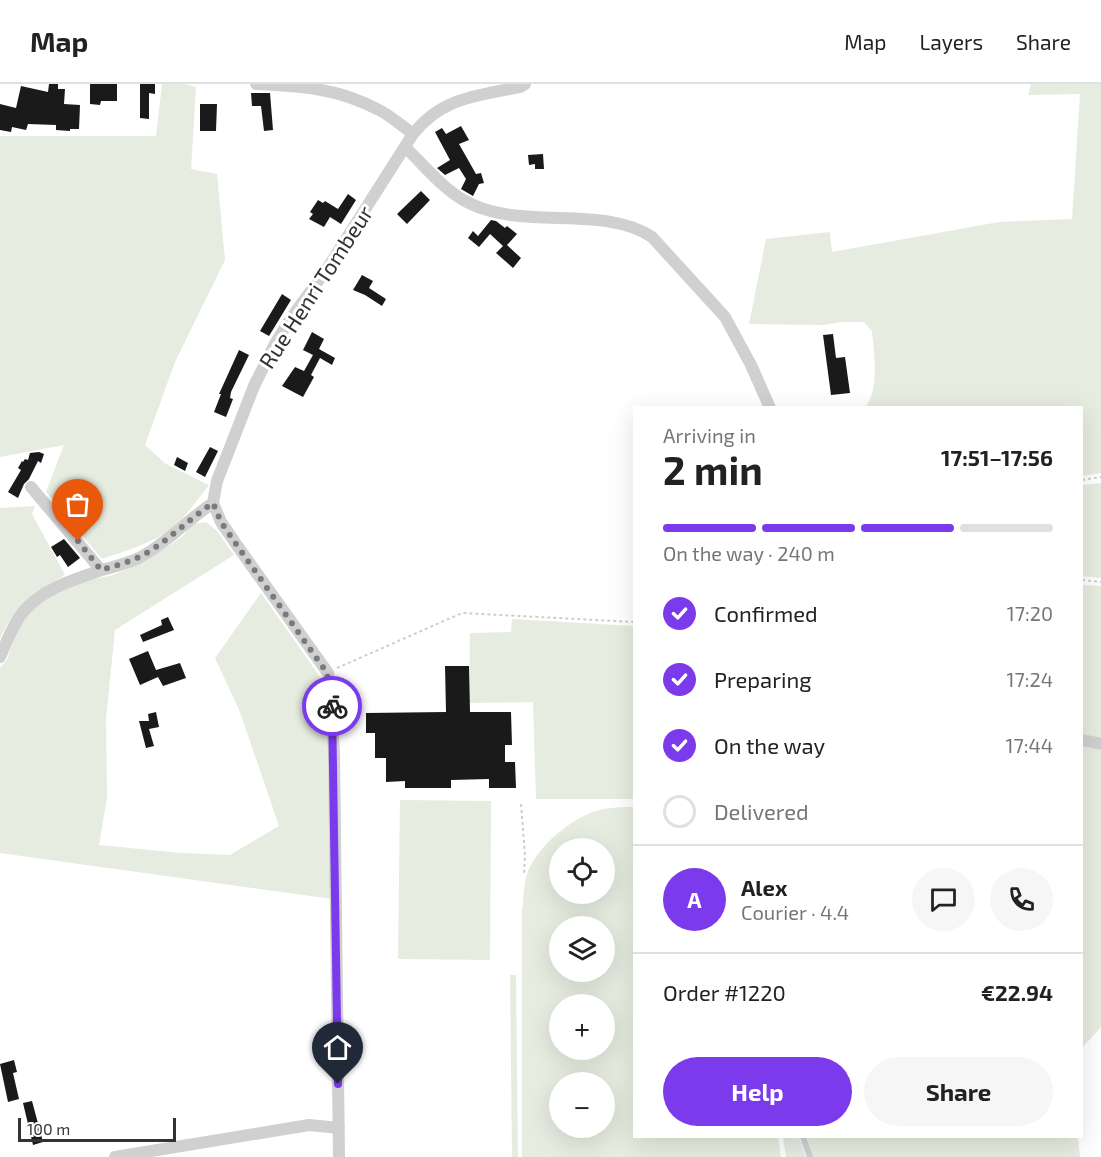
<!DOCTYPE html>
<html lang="en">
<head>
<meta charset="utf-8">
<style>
	:root { --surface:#fff; --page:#f6f6f6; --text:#222; --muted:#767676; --line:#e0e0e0; --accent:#7c3aed }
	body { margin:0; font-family:"Exo 2",sans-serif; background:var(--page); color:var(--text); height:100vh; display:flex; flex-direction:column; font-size:22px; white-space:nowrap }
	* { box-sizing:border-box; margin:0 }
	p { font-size:20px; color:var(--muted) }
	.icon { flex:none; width:33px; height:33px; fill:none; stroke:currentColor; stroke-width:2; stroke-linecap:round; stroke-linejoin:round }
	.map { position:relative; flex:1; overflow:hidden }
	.sheet { position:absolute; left:633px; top:322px; width:450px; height:732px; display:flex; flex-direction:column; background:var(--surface); border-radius:0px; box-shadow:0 6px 24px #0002 }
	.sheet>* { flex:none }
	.buttons { position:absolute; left:549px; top:754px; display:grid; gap:12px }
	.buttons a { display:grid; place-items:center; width:66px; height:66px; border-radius:50%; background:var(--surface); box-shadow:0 6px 24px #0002; font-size:30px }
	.scale { position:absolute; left:18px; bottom:15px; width:158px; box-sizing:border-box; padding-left:6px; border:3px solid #333; border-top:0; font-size:16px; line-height:21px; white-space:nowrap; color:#333; -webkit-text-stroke:4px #fff; paint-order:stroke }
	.pin { position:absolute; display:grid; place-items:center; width:51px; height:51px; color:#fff; margin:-62px -26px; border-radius:50% 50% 50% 0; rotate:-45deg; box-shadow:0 0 6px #0007 }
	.pin .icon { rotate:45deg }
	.courier { position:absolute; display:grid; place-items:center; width:60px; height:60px; margin:-30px; border:4px solid #7c3aed; border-radius:50%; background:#fff; color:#222; box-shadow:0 2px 8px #0007 }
	.overview em { font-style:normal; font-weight:700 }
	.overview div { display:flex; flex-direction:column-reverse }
	.overview { display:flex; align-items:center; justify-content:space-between; height:102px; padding:0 30px }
	h1 { font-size:39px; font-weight:700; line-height:45px }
	.bar { display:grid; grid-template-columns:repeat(4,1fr); gap:9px 6px; align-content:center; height:72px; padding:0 30px }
	.bar i { height:8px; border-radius:4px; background:var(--line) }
	.bar .current { background:var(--accent) }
	.bar p { grid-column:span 4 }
	.line { display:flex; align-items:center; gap:15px; padding:0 30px; border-top:2px solid var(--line) }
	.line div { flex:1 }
	.round { display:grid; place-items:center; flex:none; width:63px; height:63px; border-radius:32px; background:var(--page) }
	ol { padding:0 30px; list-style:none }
	li { display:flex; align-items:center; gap:18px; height:66px }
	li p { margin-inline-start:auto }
	li .icon { padding:6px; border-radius:50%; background:var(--accent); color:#fff; stroke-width:4 }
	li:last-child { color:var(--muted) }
	li i { width:33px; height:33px; border:3px solid var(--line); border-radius:50% }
	.button { display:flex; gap:12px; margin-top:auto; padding:12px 30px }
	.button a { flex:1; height:69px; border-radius:36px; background:var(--accent); color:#fff; font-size:24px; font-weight:700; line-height:69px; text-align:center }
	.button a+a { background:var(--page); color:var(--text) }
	header { display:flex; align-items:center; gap:36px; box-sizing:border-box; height:84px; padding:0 30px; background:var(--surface); border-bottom:2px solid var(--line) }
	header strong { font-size:28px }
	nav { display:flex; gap:33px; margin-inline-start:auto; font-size:21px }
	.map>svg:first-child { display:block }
	.green { fill:#e6ecdf; fill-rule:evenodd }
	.building { fill:#1a1a1a }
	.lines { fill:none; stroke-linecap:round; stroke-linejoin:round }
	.path { stroke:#cdcdcd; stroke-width:2; stroke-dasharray:3 3; stroke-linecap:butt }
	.lane { stroke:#d0d0d0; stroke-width:6 }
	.street { stroke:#d0d0d0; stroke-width:12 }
	.done { stroke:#7a7a7a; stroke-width:6; stroke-dasharray:0 10.8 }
	.route { stroke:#7c3aed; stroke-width:8 }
	.labels { text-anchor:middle; stroke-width:6; stroke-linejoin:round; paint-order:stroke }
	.street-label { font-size:22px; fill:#333; stroke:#fff }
</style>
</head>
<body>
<header>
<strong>Map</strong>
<nav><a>Map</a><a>Layers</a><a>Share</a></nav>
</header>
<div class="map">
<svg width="1101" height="1073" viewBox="0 0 1101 1073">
	<rect width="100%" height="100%" fill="#fff"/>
	<path class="green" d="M 162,0 L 184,0 L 196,3 L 191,85 L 217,90 L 225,176 L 175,278 L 145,361 L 166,380 L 209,401 C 196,417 182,439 164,450 C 145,461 123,468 102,475 L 46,408 L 64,361 L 0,373 L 0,52 L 156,52 Z
		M 1031,0 L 1101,0 L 1101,389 L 1082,392 L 1082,324 L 865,324 C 880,304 874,270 872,247 L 864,238 L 841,238 L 824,241 L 749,240 L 766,155 L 830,148 L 832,168 L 999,138 L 1072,135 L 1080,10 L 1028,11 Z
		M 1101,399 L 1101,494 L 1082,492 L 1082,401 Z
		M 35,422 L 32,430 L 65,491 C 34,508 14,522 0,555 L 0,424 Z
		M 206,438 L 217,447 L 234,471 L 115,546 L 106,635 L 107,713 L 99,761 L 181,769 L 230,771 L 279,742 L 240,628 L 215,574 L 261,509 L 320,593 L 327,619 L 332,815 L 0,769 L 0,584 L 7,575 L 19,542 L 35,523 L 67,501 L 113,491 L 145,478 L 183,452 L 193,440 Z
		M 1082,501 L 1101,502 L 1101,655 L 1082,650 Z
		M 512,535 L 634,542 L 634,715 L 536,715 L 533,618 L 469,619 L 470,549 L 511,548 Z
		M 1082,659 L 1101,664 L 1101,943 L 1082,964 Z
		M 400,716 L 491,717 L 490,876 L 398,875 Z
		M 634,723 L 634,1053 L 778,1053 L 781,1073 L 522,1073 L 522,827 C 524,815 523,802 527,790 C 537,763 567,738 593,728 C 607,723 621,723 634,723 ZM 560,765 L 604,765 L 604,810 L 560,810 ZM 560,843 L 604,843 L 604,888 L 560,888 ZM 560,921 L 604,921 L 604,966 L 560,966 ZM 560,999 L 604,999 L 604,1044 L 560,1044 Z
		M 510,891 L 516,891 L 518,1073 L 512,1073 Z
		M 783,1053 L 799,1053 L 806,1073 L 786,1073 Z
		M 807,1053 L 1078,1053 L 1080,1073 L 812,1073 Z"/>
	<path class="building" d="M 49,0 L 58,0 L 58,5 L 65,5 L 64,20 L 80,21 L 79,45 L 70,45 L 70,47 L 56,46 L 56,41 L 28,40 L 26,46 L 12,43 L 11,48 L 0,46 L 0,20 L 16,24 L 21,2 L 48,8 Z
		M 90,0 L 117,0 L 117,17 L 101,17 L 100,21 L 90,20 Z
		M 140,0 L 155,0 L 155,10 L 149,9 L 149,35 L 140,34 Z
		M 251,9 L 270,9 L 273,46 L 264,47 L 261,22 L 252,22 Z
		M 200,20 L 217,20 L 216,47 L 200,47 Z
		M 461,42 L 469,56 L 459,60 L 476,90 L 481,89 L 484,99 L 479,100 L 473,112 L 461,105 L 466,95 L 459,84 L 445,91 L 437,84 L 450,76 L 435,48 L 442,44 L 446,50 Z
		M 543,70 L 544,85 L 535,85 L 535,80 L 529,81 L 528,71 Z
		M 421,107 L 430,116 L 407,140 L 397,130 Z
		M 348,110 L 356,116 L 341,140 L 330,133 L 324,143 L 309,135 L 313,130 L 310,128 L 318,116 L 323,119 L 325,117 L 338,125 Z
		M 491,136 L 496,137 L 505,144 L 507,142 L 517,150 L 507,161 L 521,174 L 513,184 L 496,169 L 503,162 L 490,150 L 479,163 L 468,154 L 473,147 L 478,152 Z
		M 362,191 L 373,197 L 369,204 L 386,215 L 382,222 L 365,211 L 353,206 Z
		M 282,210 L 291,216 L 269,252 L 260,247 Z
		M 312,248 L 324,255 L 319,265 L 335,274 L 332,281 L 320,274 L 311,291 L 314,293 L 303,313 L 282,302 L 295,283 L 304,287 L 313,271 L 303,266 Z
		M 833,250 L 836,274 L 845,273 L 850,309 L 831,311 L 823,251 Z
		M 239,266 L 249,271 L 231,308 L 230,314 L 233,315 L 226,333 L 214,328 L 221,310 L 219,310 Z
		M 210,363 L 218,367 L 205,393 L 196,388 Z
		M 39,368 L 44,370 L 41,379 L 38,377 L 29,395 L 24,400 L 18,414 L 8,408 L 21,386 L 18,384 L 22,377 L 23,378 L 25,375 L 28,376 L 30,369 Z
		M 177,373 L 188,379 L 185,387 L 174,381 Z
		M 64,455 L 80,474 L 68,483 L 60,471 L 57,473 L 51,463 Z
		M 168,533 L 174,546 L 143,558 L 140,551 L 162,541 L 161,536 Z
		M 148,567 L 156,586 L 180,579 L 186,594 L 163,602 L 158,593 L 140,601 L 129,575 Z
		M 445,582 L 469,582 L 470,628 L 511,628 L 512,661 L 505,661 L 505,678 L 515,678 L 516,704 L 489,704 L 489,695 L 451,696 L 451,704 L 405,704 L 405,697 L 386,698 L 386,674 L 375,674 L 375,649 L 366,649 L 366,629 L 446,628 Z
		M 156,628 L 159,643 L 149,645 L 154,662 L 146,664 L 139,637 L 149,637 L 148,630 Z
		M 14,976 L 17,988 L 13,989 L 19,1015 L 8,1018 L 0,980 Z
		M 32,1017 L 43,1058 L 33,1061 L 23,1019 Z"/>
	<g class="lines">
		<path class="path" d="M 1082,396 L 1101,393
			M 1082,496 L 1101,498
			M 337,584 L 462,529 L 634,538
			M 521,720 L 525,771 L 524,791"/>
		<path class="lane" d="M 803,1053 L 810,1073"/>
		<path class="street" d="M 256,0 C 301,2 338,4 379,26 C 391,32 402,42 413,50
			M 405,63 C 426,83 445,108 471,120 C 526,146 605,121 652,153 L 725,233 L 751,281 L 770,324
			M 31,403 L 101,486
			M 0,573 C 7,558 12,541 23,528 C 42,505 72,496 99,487 C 112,483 126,480 139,474 C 166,460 187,436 213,419
			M 1082,656 L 1101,660
			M 115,1073 L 309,1041 L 339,1044
			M 339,1073 L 334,669 L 330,599 L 328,589 L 236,460 L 221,438 L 213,419 L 217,397 L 254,302 L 276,258 L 291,234 L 327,185 L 413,50 C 442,13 477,12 520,3 L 525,0"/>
	</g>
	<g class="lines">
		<path class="done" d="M 78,457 L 101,486 C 119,481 137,476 153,465 C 174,451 192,433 213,419 L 221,438 L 236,460 L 327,589 L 332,622"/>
		<path class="route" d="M 332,622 L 338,1000"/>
	</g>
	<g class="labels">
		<g class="street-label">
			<text transform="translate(316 203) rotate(-57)" y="8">Rue Henri Tombeur</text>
		</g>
	</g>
</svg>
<div class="buttons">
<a><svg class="icon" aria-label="locate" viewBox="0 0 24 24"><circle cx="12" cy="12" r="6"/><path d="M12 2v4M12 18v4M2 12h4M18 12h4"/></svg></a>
<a><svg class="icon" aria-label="layers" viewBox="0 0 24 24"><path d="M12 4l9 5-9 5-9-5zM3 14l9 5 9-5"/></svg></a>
<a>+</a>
<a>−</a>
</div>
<div class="scale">100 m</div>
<div class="pin" style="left:78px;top:457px;background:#ea580c"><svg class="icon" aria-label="bag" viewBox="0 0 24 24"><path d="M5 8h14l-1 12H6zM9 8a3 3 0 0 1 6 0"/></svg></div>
<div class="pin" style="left:338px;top:1000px;background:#1f2937"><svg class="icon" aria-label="home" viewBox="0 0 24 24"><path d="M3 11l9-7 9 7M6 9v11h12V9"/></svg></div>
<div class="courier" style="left:332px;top:622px"><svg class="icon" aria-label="bike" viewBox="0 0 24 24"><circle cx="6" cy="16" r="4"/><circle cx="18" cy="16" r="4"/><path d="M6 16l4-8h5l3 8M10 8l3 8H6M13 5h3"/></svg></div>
<section class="sheet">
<div class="overview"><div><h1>2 min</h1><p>Arriving in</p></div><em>17:51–17:56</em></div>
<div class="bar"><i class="current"></i><i class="current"></i><i class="current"></i><i></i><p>On the way · 240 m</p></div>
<ol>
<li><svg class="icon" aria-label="check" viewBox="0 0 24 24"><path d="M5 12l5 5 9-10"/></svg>Confirmed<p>17:20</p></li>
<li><svg class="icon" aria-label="check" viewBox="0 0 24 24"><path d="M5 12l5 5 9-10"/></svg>Preparing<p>17:24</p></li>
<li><svg class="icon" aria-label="check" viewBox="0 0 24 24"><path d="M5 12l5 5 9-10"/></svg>On the way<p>17:44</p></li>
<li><i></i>Delivered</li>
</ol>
<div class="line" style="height:108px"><b class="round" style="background:var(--accent);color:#fff">A</b><div><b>Alex</b><p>Courier · 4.4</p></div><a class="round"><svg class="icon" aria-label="chat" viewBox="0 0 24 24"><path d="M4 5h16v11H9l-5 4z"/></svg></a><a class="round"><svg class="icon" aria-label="phone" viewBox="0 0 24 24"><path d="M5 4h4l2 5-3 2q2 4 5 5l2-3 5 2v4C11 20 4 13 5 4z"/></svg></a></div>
<div class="line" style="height:78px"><div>Order #1220</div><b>€22.94</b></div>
<div class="button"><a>Help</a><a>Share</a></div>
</section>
</div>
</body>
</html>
